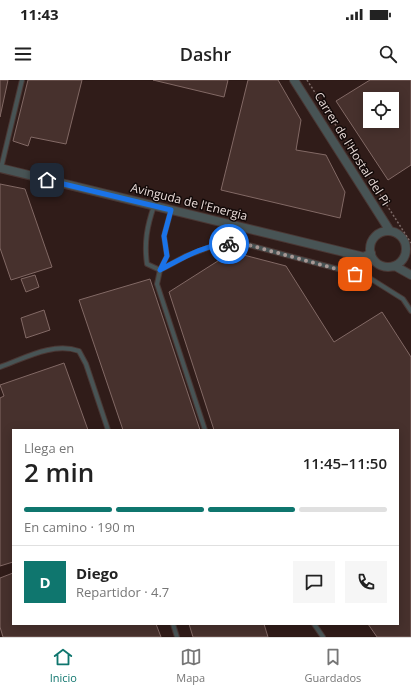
<!DOCTYPE html>
<html lang="es">
<head>
<meta charset="utf-8">
<style>
	:root { --surface:#fff; --page:#f6f6f6; --text:#222; --muted:#767676; --line:#e0e0e0; --accent:#0f766e }
	body { margin:0; font-family:"Open Sans",sans-serif; background:var(--page); color:var(--text); height:100vh; display:flex; flex-direction:column; font-size:15px; white-space:nowrap }
	* { box-sizing:border-box; margin:0 }
	p { font-size:13px; color:var(--muted) }
	.icon { flex:none; width:22px; height:22px; fill:none; stroke:currentColor; stroke-width:2; stroke-linecap:round; stroke-linejoin:round }
	.map { position:relative; flex:1; overflow:hidden }
	.sheet { position:absolute; left:12px; top:349px; width:387px; height:196px; display:flex; flex-direction:column; background:var(--surface); border-radius:0px; box-shadow:0 2px 10px #0003 }
	.sheet>* { flex:none }
	.controls { position:absolute; left:363px; top:12px; display:grid; gap:8px }
	.controls a { display:grid; place-items:center; width:36px; height:36px; border-radius:0px; background:var(--surface); box-shadow:0 2px 10px #0003; font-size:20px }
	.pin { position:absolute; display:grid; place-items:center; width:34px; height:34px; color:#fff; margin:-17px; border-radius:8px; box-shadow:0 2px 6px #0006 }
	.courier { position:absolute; display:grid; place-items:center; width:40px; height:40px; margin:-20px; border:3px solid #1a73e8; border-radius:50%; background:#fff; color:#222; box-shadow:0 1px 5px #0007 }
	.head em { font-style:normal; font-weight:600 }
	.head div { display:flex; flex-direction:column-reverse }
	.head { display:flex; align-items:center; justify-content:space-between; height:68px; padding:0 12px }
	h1 { font-size:26px; font-weight:600; line-height:30px }
	.bar { display:grid; grid-template-columns:repeat(4,1fr); gap:6px 4px; align-content:center; height:48px; padding:0 12px }
	.bar i { height:5px; border-radius:3px; background:var(--line) }
	.bar .active { background:var(--accent) }
	.bar p { grid-column:span 4 }
	.line { display:flex; align-items:center; gap:10px; padding:0 12px; border-top:1px solid var(--line) }
	.line div { flex:1 }
	.round { display:grid; place-items:center; flex:none; width:42px; height:42px; border-radius:0px; background:var(--page) }
	.status { display:flex; justify-content:space-between; align-items:center; height:28px; padding:0 20px; background:var(--surface); direction:ltr }
	.status svg { height:11px; fill:currentColor }
	header { display:flex; justify-content:space-between; align-items:center; height:52px; padding:0 12px; background:var(--surface); font-size:18px; font-weight:600 }
	.menu { display:flex; justify-content:space-around; align-items:center; height:56px; border-top:1px solid var(--line); background:var(--surface); font-size:11px; color:var(--muted) }
	.menu a { display:grid; justify-items:center; gap:2px }
	.menu .active { color:var(--accent) }
	.map>svg:first-child { display:block }
	.building { fill:#47312d; stroke:#826965; fill-rule:evenodd }
	.lines { fill:none; stroke-linecap:round; stroke-linejoin:round }
	.lane-casing { stroke:#4a3734; stroke-width:6 }
	.street-casing { stroke:#4a3734; stroke-width:10 }
	.path { stroke:#7b6966; stroke-width:1.5; stroke-dasharray:2 2; stroke-linecap:butt }
	.lane { stroke:#485455; stroke-width:4 }
	.street { stroke:#485455; stroke-width:8 }
	.done { stroke:#a89895; stroke-width:4; stroke-dasharray:0 7.2 }
	.route { stroke:#1a73e8; stroke-width:5 }
	.labels { text-anchor:middle; stroke-width:3; stroke-linejoin:round; paint-order:stroke }
	.street-label { font-size:12px; fill:#e9dbd8; stroke:#120908 }
</style>
</head>
<body>
<div class="status"><b>11:43</b><svg viewBox="0 0 49 12"><path d="M0 12V9h3v3zM5 12V6h3v6zM10 12V3h3v9zM15 12V0h3v12zM26 1h20v11H26zM47 4h2v5h-2z"/></svg></div>
<header><svg class="icon" aria-label="menu" viewBox="0 0 24 24"><path d="M4 6h16M4 12h16M4 18h16"/></svg>Dashr<svg class="icon" aria-label="search" viewBox="0 0 24 24"><circle cx="10" cy="10" r="6"/><path d="M15 15l6 6"/></svg></header>
<div class="map">
<svg width="411" height="557" viewBox="0 0 411 557">
	<rect width="100%" height="100%" fill="#301c19"/>
	<path class="building" d="M 0,0 L 8,0 L 0,37 Z
		M 28,0 L 82,0 L 66,64 L 31,57 L 28,66 L 13,61 Z
		M 153,0 L 228,0 L 224,17 Z
		M 248,0 L 278,0 L 301,40 L 296,70 L 326,75 L 345,112 L 340,138 L 221,110 Z
		M 370,0 L 411,0 L 411,85 L 388,100 L 336,21 ZM 370,19 L 392,19 L 392,41 L 370,41 Z
		M 0,104 L 25,109 L 52,187 L 11,200 L 0,168 Z
		M 232,172 L 286,186 L 334,262 L 382,232 L 411,277 L 411,557 L 377,557 L 368,544 L 398,544 L 398,350 L 214,350 L 169,212 Z
		M 35,195 L 39,207 L 26,212 L 21,199 Z
		M 150,199 L 200,350 L 123,350 L 79,220 Z
		M 44,230 L 50,250 L 26,258 L 21,238 Z
		M 64,283 L 88,350 L 13,350 L 13,482 L 0,486 L 0,318 L 4,316 L 0,305 Z
		M 13,493 L 13,544 L 156,544 L 161,557 L 3,557 L 0,547 L 0,498 Z
		M 189,544 L 264,544 L 268,557 L 193,557 Z"/>
	<g class="lines">
		<defs>
			<path id="lane" d="M 1,88 L 22,0
				M 154,126 C 147,146 144,163 147,184 L 160,190
				M 171,130 L 164,156 L 167,176 L 160,190 L 157,204 L 205,350
				M 160,190 L 186,176 L 218,164 L 245,164 L 368,197 L 403,219 L 411,231
				M 0,287 C 25,278 53,262 79,271 L 86,284 L 108,350
				M 173,544 L 177,557
				M 314,544 L 323,557"/>
			<path id="street" d="M 294,0 L 390,151
				M 0,88 L 364,177 L 371,173
				M370 169a18 18 0 1 1 36 0a18 18 0 1 1-36 0Z
				M 395,186 L 411,195"/>
		</defs>
		<use href="#lane" class="lane-casing"/>
		<use href="#street" class="street-casing"/>
		<path class="path" d="M 307,0 L 411,163"/>
		<use href="#lane" class="lane"/>
		<use href="#street" class="street"/>
	</g>
	<g class="lines">
		<path class="done" d="M 229,164 L 245,164 L 355,194"/>
		<path class="route" d="M 47,100 L 171,130 L 164,156 L 167,176 L 160,190 C 181,179 205,164 229,164"/>
	</g>
	<g class="labels">
		<g class="street-label">
			<text transform="translate(352 69) rotate(58)" y="4">Carrer de l'Hostal del Pi</text>
			<text transform="translate(189 122) rotate(14)" y="4">Avinguda de l'Energia</text>
		</g>
	</g>
</svg>
<div class="controls">
<a><svg class="icon" aria-label="locate" viewBox="0 0 24 24"><circle cx="12" cy="12" r="6"/><path d="M12 2v4M12 18v4M2 12h4M18 12h4"/></svg></a>
</div>
<div class="pin" style="left:355px;top:194px;background:#ea580c"><svg class="icon" aria-label="bag" viewBox="0 0 24 24"><path d="M5 8h14l-1 12H6zM9 8a3 3 0 0 1 6 0"/></svg></div>
<div class="pin" style="left:47px;top:100px;background:#1f2937"><svg class="icon" aria-label="home" viewBox="0 0 24 24"><path d="M3 11l9-7 9 7M6 9v11h12V9"/></svg></div>
<div class="courier" style="left:229px;top:164px"><svg class="icon" aria-label="bike" viewBox="0 0 24 24"><circle cx="6" cy="16" r="4"/><circle cx="18" cy="16" r="4"/><path d="M6 16l4-8h5l3 8M10 8l3 8H6M13 5h3"/></svg></div>
<section class="sheet">
<div class="head"><div><h1>2 min</h1><p>Llega en</p></div><em>11:45–11:50</em></div>
<div class="bar"><i class="active"></i><i class="active"></i><i class="active"></i><i></i><p>En camino · 190 m</p></div>
<div class="line" style="height:72px"><b class="round" style="background:var(--accent);color:#fff">D</b><div><b>Diego</b><p>Repartidor · 4.7</p></div><a class="round"><svg class="icon" aria-label="chat" viewBox="0 0 24 24"><path d="M4 5h16v11H9l-5 4z"/></svg></a><a class="round"><svg class="icon" aria-label="phone" viewBox="0 0 24 24"><path d="M5 4h4l2 5-3 2q2 4 5 5l2-3 5 2v4C11 20 4 13 5 4z"/></svg></a></div>
</section>
</div>
<nav class="menu">
<a class="active"><svg class="icon" aria-label="home" viewBox="0 0 24 24"><path d="M3 11l9-7 9 7M6 9v11h12V9"/></svg>Inicio</a>
<a><svg class="icon" aria-label="map" viewBox="0 0 24 24"><path d="M3 6l6-2 6 2 6-2v14l-6 2-6-2-6 2zM9 4v14M15 6v14"/></svg>Mapa</a>
<a><svg class="icon" aria-label="saved" viewBox="0 0 24 24"><path d="M7 4h10v16l-5-4-5 4z"/></svg>Guardados</a>
</nav>
</body>
</html>
